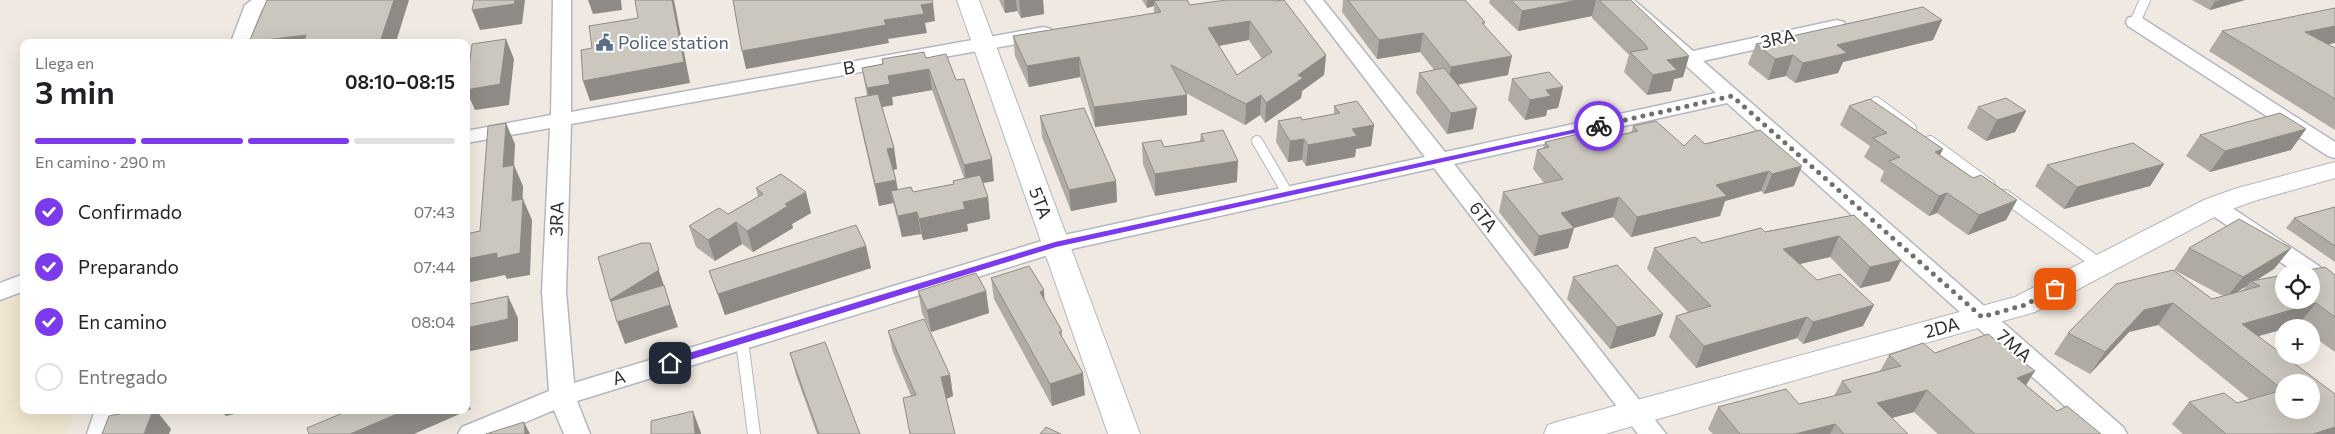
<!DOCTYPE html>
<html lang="es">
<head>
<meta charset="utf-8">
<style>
	:root { --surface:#fff; --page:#f2f2f2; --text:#202124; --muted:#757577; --line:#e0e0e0; --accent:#7c3aed }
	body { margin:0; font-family:Commissioner,sans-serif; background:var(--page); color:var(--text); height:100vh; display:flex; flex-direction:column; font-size:19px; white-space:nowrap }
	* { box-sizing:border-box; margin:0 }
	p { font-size:16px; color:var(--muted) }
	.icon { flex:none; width:28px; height:28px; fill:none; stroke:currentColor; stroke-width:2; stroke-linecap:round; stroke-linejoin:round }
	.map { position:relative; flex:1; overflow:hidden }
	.drawer { position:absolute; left:20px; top:39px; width:450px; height:375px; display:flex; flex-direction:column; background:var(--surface); border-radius:10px; box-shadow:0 5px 20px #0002 }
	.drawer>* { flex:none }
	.fabs { position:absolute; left:2275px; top:264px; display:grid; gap:10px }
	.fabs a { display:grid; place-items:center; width:45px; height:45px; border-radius:50%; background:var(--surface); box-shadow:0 5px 20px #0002; font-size:25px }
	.pin { position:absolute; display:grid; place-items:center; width:42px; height:42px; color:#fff; margin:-21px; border-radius:10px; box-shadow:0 2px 8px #0006 }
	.courier { position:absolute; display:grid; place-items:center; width:50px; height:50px; margin:-25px; border:4px solid #7c3aed; border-radius:50%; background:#fff; color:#222; box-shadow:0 1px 6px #0007 }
	.head em { font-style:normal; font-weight:600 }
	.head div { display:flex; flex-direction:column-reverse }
	.head { display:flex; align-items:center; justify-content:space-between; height:85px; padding:0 15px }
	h1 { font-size:32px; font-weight:600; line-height:38px }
	.bar { display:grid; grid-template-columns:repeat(4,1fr); gap:8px 5px; align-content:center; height:60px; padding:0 15px }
	.bar i { height:6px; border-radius:4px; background:var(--line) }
	.bar .on { background:var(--accent) }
	.bar p { grid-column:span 4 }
	ol { padding:0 15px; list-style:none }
	li { display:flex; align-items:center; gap:15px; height:55px }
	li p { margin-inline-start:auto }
	li .icon { padding:5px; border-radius:50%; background:var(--accent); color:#fff; stroke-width:4 }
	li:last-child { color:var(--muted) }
	li i { width:28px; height:28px; border:2px solid var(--line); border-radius:50% }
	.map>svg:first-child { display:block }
	.education { fill:#f0e6d1 }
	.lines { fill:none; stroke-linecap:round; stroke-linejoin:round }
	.lane-far1-casing { stroke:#b4b7c1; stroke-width:12 }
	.lane-casing { stroke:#b4b7c1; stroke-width:14 }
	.street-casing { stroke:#b4b7c1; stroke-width:3 }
	.secondary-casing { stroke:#b4b7c1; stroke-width:2 }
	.lane-far1 { stroke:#fff; stroke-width:10 }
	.lane { stroke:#fff; stroke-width:12 }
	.street { fill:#fff; fill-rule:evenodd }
	.secondary { fill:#fff; fill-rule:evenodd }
	.wall { fill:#afaba4; fill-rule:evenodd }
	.shaded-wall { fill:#8e8b86 }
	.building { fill:#cbc7bf; stroke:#8e8b86; fill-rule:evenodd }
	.route { fill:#7c3aed }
	.done { stroke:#726f6d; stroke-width:5; stroke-dasharray:0 9 }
	.labels { text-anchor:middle; stroke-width:4.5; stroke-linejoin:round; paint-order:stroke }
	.street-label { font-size:18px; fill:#2e2e2e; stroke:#fff }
	.service-label { font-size:18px; fill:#4e5e75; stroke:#fff; text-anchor:start }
</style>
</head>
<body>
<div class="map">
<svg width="2335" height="434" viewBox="0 0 2335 434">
	<rect width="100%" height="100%" fill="#efe9e1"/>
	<path class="education" d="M 24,289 L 24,410 L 75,410 L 68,434 L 0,434 L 0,300 Z"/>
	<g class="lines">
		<defs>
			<path id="lane-far1" d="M 2135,22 L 2145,0
				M 1876,102 L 1911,128
				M 1257,141 L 1288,194
				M 1930,141 L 1990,185"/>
			<path id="lane" d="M 2005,196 L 2100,265
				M 742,341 L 754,434"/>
			<path id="street" d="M 252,0 L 297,0 L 294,4 L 262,9 L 249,42 L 231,42 L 245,5 Z
				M 553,0 L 571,0 L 571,112 L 1044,27 L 1051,29 L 1053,33 L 1051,37 L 1044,39 L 571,124 L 566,292 L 574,383 L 1055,237 L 1425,157 L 1305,0 L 1323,0 L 1445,152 L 1716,93 L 1614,0 L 1634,0 L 1693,51 L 1837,20 L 1844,22 L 1846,26 L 1844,30 L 1703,61 L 2123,427 L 2127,434 L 2096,434 L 1727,103 L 1454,164 L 1666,434 L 1638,434 L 1434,168 L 1058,252 L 577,401 L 590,434 L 564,434 L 554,410 L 498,434 L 458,434 L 462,427 L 549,391 L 542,292 L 550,128 L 466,143 L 466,131 L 551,115 Z
				M 2135,16 L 2142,18 L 2335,142 L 2335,158 L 2328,156 L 2128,26 L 2126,22 L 2128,18 Z
				M 2214,199 L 2222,201 L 2319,266 L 2323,272 L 2319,278 L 2311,280 L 2311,272 L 2295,272 L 2206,211 L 2203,206 L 2206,201 Z
				M 24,274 L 24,291 L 0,300 L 0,283 Z
				M 95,410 L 121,410 L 113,434 L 87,434 Z"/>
			<path id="secondary" d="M 957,0 L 979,0 L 1140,434 L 1108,434 Z
				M 2335,162 L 2335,178 L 2254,201 L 2224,212 L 2035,312 L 1605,434 L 1544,434 L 1548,425 L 1560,421 L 2015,297 L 2204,200 L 2234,189 Z"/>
		</defs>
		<use href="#lane-far1" class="lane-far1-casing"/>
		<use href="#lane" class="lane-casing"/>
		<use href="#street" class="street-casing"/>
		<use href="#secondary" class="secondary-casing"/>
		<use href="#lane-far1" class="lane-far1"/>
		<use href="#lane" class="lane"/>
		<use href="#street" class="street"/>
		<use href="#secondary" class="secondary"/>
	</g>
	<path class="wall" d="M 999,0 L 1043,0 L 1044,14 L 1021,18 L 1017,11 L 1005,13 Z
		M 1142,0 L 1187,0 L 1190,5 L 1226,0 L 1326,55 L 1324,75 L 1302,91 L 1301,98 L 1265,123 L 1260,115 L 1245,125 L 1186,93 L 1187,95 L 1187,115 L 1095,127 L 1080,77 L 1029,87 L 1015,56 L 1013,36 L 1154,13 L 1154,6 L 1147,8 ZM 1249,40 L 1262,59 L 1237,75 L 1219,46 Z
		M 1343,0 L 1465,0 L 1485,22 L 1484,25 L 1508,75 L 1458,85 L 1473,129 L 1447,134 L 1416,93 L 1419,73 L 1434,70 L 1420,52 L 1377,59 L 1342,12 Z
		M 1490,0 L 1631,0 L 1689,56 L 1683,77 L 1674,79 L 1671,91 L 1647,95 L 1624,72 L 1629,55 L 1592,18 L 1592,16 L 1518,31 L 1489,3 Z
		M 2192,0 L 2245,0 L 2210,10 Z
		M 1942,20 L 1933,40 L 1843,62 L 1838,73 L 1795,83 L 1786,76 L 1768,80 L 1748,64 L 1756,44 Z
		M 2222,31 L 2328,45 L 2335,48 L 2335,130 L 2209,51 Z
		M 926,58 L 956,80 L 994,181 L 983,183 L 988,197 L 990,219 L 967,224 L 968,231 L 923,240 L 921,234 L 902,237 L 893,203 L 879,206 L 859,119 L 855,98 L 867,96 L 862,68 L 882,64 L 882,59 ZM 932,90 L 964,178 L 953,181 L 953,184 L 913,192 L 898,190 L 893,170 L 897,169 L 894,148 L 882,107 L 893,105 L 892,97 Z
		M 1512,79 L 1563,87 L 1558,108 L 1547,110 L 1546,116 L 1525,120 L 1508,100 Z
		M 1334,106 L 1374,125 L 1371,146 L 1356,149 L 1355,157 L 1306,166 L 1302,160 L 1288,162 L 1276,142 L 1278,121 L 1302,120 L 1334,114 Z
		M 1849,106 L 1943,149 L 1940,155 L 1973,178 L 2017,200 L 2006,220 L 1968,235 L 1937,213 L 1929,216 L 1880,181 L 1884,171 L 1864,157 L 1870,146 L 1840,125 Z
		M 1978,107 L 2026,111 L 2015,132 L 1986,141 L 1967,128 Z
		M 1040,116 L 1116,181 L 1117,202 L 1071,211 L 1042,137 Z
		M 1633,126 L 1684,146 L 1705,144 L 1760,130 L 1794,186 L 1764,194 L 1761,191 L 1725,201 L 1720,216 L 1631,237 L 1613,217 L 1574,228 L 1568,248 L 1534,256 L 1499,212 L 1503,192 L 1544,183 L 1533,169 L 1537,150 L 1543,148 L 1545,142 L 1583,139 L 1597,140 L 1631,133 Z
		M 2306,129 L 2291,150 L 2210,172 L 2186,156 L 2200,135 Z
		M 1201,134 L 1237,182 L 1155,196 L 1143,164 L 1142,143 L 1164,147 L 1200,141 Z
		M 2164,164 L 2150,186 L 2064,209 L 2035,186 L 2047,165 Z
		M 756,188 L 811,213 L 792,224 L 793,228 L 753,252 L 742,244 L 715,261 L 696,247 L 689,226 L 728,214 L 758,197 Z
		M 2335,207 L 2335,262 L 2286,228 L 2294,218 Z
		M 1854,215 L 1901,260 L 1890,281 L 1860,288 L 1830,257 L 1800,264 L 1863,326 L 1803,344 L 1797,338 L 1696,368 L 1669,337 L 1676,316 L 1688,312 L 1647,269 L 1654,248 L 1702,243 Z
		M 866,246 L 871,268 L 725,315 L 709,271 Z
		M 2189,248 L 2291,248 L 2274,269 L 2257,280 L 2335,275 L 2335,352 L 2311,335 L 2311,328 L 2302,328 L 2298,325 L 2288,328 L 2284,328 L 2284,329 L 2259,336 L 2335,434 L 2183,434 L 2172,424 L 2189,402 L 2237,403 L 2249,399 L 2158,325 L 2129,332 L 2090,374 L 2054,354 L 2068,333 L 2173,270 L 2212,299 L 2223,296 L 2174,270 ZM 2247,286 L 2243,290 L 2236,292 Z
		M 1573,277 L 1663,314 L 1655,336 L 1610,349 L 1567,299 Z
		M 991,278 L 1044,300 L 1062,331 L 1062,338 L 1085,395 L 1052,406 L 994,299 Z
		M 918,291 L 986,291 L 989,313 L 931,332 L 922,313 Z
		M 888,331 L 950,375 L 953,396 L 947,399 L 911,396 L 893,352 Z
		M 790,353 L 860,434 L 817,434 L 796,375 Z
		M 1935,353 L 2026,385 L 2057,411 L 2101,434 L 1938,434 L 1914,412 L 1892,418 L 1908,434 L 1713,434 L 1708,429 L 1718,407 L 1799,404 L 1834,396 L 1842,381 L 1880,371 L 1889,355 Z"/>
	<path class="shaded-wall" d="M 394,0 L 409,0 L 396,42 L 380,42 Z
		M 515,0 L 525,0 L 522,24 L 480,30 L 472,10 Z
		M 588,0 L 621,0 L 622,10 L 593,14 Z
		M 672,0 L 674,0 L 690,83 L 590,101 L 583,81 Z
		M 1004,0 L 1016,0 L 1017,11 L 1005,13 Z
		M 1019,0 L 1043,0 L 1044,14 L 1021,18 Z
		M 1147,0 L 1177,0 L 1154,1 L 1154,6 L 1147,8 Z
		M 1578,0 L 1596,0 L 1592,16 L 1518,31 L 1522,11 Z
		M 2221,0 L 2245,0 L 2210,10 L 2215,1 Z
		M 933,3 L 935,21 L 925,23 L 927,33 L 888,39 L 889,43 L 746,69 L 742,51 L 921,5 Z
		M 1942,20 L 1933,40 L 1843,62 L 1838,73 L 1795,83 L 1803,63 L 1837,45 Z
		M 1250,21 L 1249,40 L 1207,48 L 1208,28 Z
		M 2335,26 L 2335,43 L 2292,52 L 2305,32 Z
		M 1423,33 L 1420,52 L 1377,59 L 1379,40 Z
		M 306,35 L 310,42 L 249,42 Z
		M 506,39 L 514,59 L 509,105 L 475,110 L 466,90 Z
		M 1326,55 L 1324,75 L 1302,91 L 1301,98 L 1265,123 L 1266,103 L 1298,75 Z
		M 1793,55 L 1786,76 L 1768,80 L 1775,59 Z
		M 1512,56 L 1508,75 L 1448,86 L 1451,67 Z
		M 1689,56 L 1683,77 L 1674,79 L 1671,91 L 1647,95 L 1653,75 L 1667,60 Z
		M 1079,57 L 1080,77 L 1029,87 L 1027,66 Z
		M 929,69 L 932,90 L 892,97 L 893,105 L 871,109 L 867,88 L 888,76 Z
		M 1563,87 L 1558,108 L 1547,110 L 1546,116 L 1525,120 L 1530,100 L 1546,90 Z
		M 1187,95 L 1187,115 L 1095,127 L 1094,107 Z
		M 1261,95 L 1260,115 L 1245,125 L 1246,104 Z
		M 1477,108 L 1473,129 L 1447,134 L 1451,113 Z
		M 2026,111 L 2015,132 L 1986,141 L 1997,120 Z
		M 506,123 L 515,144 L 513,188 L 503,167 Z
		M 1374,125 L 1371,146 L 1356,149 L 1355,157 L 1306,166 L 1308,145 L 1352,129 Z
		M 2306,129 L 2291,150 L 2210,172 L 2225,151 Z
		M 1304,139 L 1302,160 L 1288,162 L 1290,141 Z
		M 894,148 L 897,169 L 891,170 L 887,149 Z
		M 1943,149 L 1933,168 L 1935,152 Z
		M 992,159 L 994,181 L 966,186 L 964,165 Z
		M 1238,161 L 1237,182 L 1155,196 L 1155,174 Z
		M 2164,164 L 2150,186 L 2064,209 L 2077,187 Z
		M 514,165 L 523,186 L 522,222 L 512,201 Z
		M 1802,166 L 1794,186 L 1764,194 L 1772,174 Z
		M 1769,171 L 1761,191 L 1725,201 L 1720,216 L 1631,237 L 1637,217 L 1716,185 Z
		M 896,180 L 900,201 L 891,191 L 893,203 L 879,206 L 875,184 Z
		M 1116,181 L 1117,202 L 1071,211 L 1069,190 Z
		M 806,192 L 811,213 L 792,224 L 793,228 L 753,252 L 747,231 L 785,204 Z
		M 1947,193 L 1937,213 L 1929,216 L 1939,196 Z
		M 988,197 L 990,219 L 967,224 L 968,231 L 923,240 L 919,219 L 963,202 Z
		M 1619,197 L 1613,217 L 1574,228 L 1568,248 L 1534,256 L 1539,236 L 1561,213 Z
		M 523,199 L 532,220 L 530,275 L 507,279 L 505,275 L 466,283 L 466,259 Z
		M 2017,200 L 2006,220 L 1968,235 L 1979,215 Z
		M 917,212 L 921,234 L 902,237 L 898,216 Z
		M 736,222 L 742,244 L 715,261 L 708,240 Z
		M 1839,236 L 1830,257 L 1774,270 L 1783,249 Z
		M 866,246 L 871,268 L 725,315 L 718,294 Z
		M 2291,248 L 2274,269 L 2253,282 L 2251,281 L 2247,286 L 2226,298 L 2243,277 Z
		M 1901,260 L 1890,281 L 1860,288 L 1870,267 Z
		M 657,265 L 678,327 L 625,344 L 617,322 L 619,321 L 610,300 Z
		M 1044,290 L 1045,312 L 1040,292 Z
		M 986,291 L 989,313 L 931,332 L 927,310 Z
		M 508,296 L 518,318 L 518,341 L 466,352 L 466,328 Z
		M 2173,303 L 2158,325 L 2129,332 L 2090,374 L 2105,352 L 2144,310 Z
		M 2316,303 L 2298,325 L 2288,328 L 2284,328 L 2284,329 L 2225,345 L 2242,324 Z
		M 1874,305 L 1863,326 L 1803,344 L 1813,322 Z
		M 1663,314 L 1655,336 L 1610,349 L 1617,327 Z
		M 1807,317 L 1797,338 L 1696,368 L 1704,346 Z
		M 2035,371 L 2021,393 L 2017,378 Z
		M 1083,373 L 1085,395 L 1052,406 L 1050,384 Z
		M 950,375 L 953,396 L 945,399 L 941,377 Z
		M 1927,390 L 1914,412 L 1865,425 L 1877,403 Z
		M 466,399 L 471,409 L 414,434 L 350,434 L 406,410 L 466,410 Z
		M 153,410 L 156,410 L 171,429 L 169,434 L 144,434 Z
		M 221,410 L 253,410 L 226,416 Z
		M 693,411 L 701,433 L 701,434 L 695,434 Z
		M 524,422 L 530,434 L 525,434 Z
		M 1835,424 L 1830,434 L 1795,434 Z
		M 2335,427 L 2335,434 L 2313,434 Z"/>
	<path class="building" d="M 267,0 L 394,0 L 380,42 L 304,42 L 306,35 L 249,42 Z
		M 474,0 L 515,0 L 514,4 L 472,10 Z
		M 635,0 L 672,0 L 684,62 L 583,81 L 581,50 L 592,48 L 589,26 L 638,18 Z
		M 733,0 L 932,0 L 933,3 L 921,5 L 924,14 L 884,20 L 886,25 L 742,51 Z
		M 1161,0 L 1187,0 L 1190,5 L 1226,0 L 1273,0 L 1274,1 L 1284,0 L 1326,55 L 1298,75 L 1303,78 L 1266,103 L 1261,95 L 1246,104 L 1171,65 L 1187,95 L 1094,107 L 1079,57 L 1027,66 L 1013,36 L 1161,12 L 1154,1 ZM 1250,21 L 1272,52 L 1237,75 L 1208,28 Z
		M 1348,0 L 1465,0 L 1485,22 L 1482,23 L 1512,56 L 1451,67 L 1423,33 L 1379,40 Z
		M 1511,0 L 1578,0 L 1522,11 Z
		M 1599,0 L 1631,0 L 1689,56 L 1667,60 L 1677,70 L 1653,75 L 1630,52 L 1648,49 L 1644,43 Z
		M 1923,7 L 1942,20 L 1837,45 L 1847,53 L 1803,63 L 1793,55 L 1775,59 L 1756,44 Z
		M 2335,8 L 2335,26 L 2305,32 L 2335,48 L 2335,99 L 2222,31 Z
		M 506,39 L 500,84 L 466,90 L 472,44 Z
		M 924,52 L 926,58 L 946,54 L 956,80 L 964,79 L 992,159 L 964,165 L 929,69 L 888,76 L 890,84 L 867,88 L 862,68 L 883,64 L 882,59 Z
		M 1444,68 L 1477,108 L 1451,113 L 1419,73 Z
		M 1549,72 L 1563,87 L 1546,90 L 1551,96 L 1530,100 L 1512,79 Z
		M 878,94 L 894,148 L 887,149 L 896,180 L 875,184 L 855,98 Z
		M 2006,98 L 2026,111 L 1997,120 L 1978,107 Z
		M 1870,99 L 1943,149 L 1935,152 L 1973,178 L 1981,175 L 2017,200 L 1979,215 L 1947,193 L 1939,196 L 1889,161 L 1900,157 L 1873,138 L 1887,133 L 1849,106 Z
		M 1357,101 L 1374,125 L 1352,129 L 1357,136 L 1308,145 L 1304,139 L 1290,141 L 1278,121 L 1301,117 L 1302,120 L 1340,113 L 1334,106 Z
		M 1084,108 L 1116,181 L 1069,190 L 1040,116 Z
		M 2280,113 L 2306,129 L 2225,151 L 2200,135 Z
		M 1656,121 L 1684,146 L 1695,135 L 1705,144 L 1760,130 L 1802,166 L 1772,174 L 1769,171 L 1716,185 L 1727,196 L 1637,217 L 1619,197 L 1561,213 L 1574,228 L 1539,236 L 1503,192 L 1563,179 L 1537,150 L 1549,147 L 1545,142 L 1578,134 L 1583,139 L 1594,137 L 1597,140 L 1638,131 L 1633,126 Z
		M 506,123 L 503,167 L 514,165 L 512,201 L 523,199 L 520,253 L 497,258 L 497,253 L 466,259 L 466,234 L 480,231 L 488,126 Z
		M 1223,130 L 1238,161 L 1155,174 L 1142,143 L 1161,140 L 1164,147 L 1204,141 L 1201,134 Z
		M 2133,143 L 2164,164 L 2077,187 L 2047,165 Z
		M 781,174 L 806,192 L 785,204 L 788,206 L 747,231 L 736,222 L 708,240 L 689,226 L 719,208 L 728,214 L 763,194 L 756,188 Z
		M 980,175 L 988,197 L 963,202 L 965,209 L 919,219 L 917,212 L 898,216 L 891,191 L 911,187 L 913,192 L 954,184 L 953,181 Z
		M 2335,207 L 2335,246 L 2294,218 Z
		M 1854,215 L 1901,260 L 1870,267 L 1839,236 L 1783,249 L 1817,280 L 1840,274 L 1874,305 L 1813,322 L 1807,317 L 1704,346 L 1676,316 L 1711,306 L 1654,248 L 1695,237 L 1702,243 L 1761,228 L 1765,232 Z
		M 2239,219 L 2291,248 L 2243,277 L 2189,248 Z
		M 856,225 L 866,246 L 718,294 L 709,271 Z
		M 642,243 L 650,243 L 659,270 L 610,300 L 598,257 Z
		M 1617,265 L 1663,314 L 1617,327 L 1573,277 Z
		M 1029,266 L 1044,290 L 1040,292 L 1062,331 L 1059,332 L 1083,373 L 1050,384 L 991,278 Z
		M 2325,267 L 2335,275 L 2335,317 L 2316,303 L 2242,324 L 2335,394 L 2335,427 L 2313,434 L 2226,434 L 2189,402 L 2224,393 L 2237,403 L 2283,390 L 2173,303 L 2144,310 L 2105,352 L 2068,333 L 2116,284 L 2173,270 L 2212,299 L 2260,286 L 2251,281 L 2284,275 L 2284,300 L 2311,300 L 2311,272 L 2297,272 ZM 2284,382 L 2311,382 L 2311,410 L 2284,410 Z
		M 976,273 L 986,291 L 927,310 L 918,291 Z
		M 664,285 L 670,305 L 617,322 L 611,301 Z
		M 508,296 L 508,319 L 466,328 L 466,305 Z
		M 924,319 L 950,375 L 941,377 L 955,434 L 910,434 L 903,398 L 916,395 L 888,331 Z
		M 1988,334 L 2035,371 L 2017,378 L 2057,411 L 2067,406 L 2101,434 L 1975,434 L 1927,390 L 1877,403 L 1908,434 L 1844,434 L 1835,424 L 1795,434 L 1740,434 L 1718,407 L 1786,389 L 1799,404 L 1851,392 L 1842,381 L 1901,366 L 1889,355 L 1923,343 L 1935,353 Z
		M 825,342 L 860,434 L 819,434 L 790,353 Z
		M 140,410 L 153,410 L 144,434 L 102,434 L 109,416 Z
		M 350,410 L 406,410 L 350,434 L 309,434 L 307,428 Z
		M 693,411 L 695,434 L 651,434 L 651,421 Z
		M 524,422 L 525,434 L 486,434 Z
		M 1046,427 L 1061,434 L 1040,434 Z"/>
	<path class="route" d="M 1599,124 L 1603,126 L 1602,127 L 1056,247 L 670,366 L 665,363 L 666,360 L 1055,242 Z"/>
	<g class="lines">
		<path class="done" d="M 1599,126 L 1732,96 L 1982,317 L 2025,305 L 2055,289"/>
	</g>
	<defs>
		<symbol id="civic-bare" viewBox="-9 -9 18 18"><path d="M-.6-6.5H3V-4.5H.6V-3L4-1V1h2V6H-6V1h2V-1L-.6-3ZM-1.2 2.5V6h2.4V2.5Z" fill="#5c6f8a" stroke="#fff" stroke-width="2.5" paint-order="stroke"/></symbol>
	</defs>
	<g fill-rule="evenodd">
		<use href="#civic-bare" x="592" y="30" width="25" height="25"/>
	</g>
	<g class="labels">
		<g class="street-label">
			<text transform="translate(1778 39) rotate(-12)" y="6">3RA</text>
			<text transform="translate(849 68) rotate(-10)" y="6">B</text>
			<text transform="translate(1040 203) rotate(70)" y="6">5TA</text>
			<text transform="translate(1483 217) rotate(52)" y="6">6TA</text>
			<text transform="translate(557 219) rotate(-88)" y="6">3RA</text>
			<text transform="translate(1942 328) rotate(-15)" y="6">2DA</text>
			<text transform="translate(2014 346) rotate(41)" y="6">7MA</text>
			<text transform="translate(619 378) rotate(-17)" y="6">A</text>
		</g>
		<g class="service-label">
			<text x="618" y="49">Police station</text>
		</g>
	</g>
</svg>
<div class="fabs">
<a><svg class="icon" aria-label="locate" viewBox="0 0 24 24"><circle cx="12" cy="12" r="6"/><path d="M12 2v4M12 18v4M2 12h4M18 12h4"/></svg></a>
<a>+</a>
<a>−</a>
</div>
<div class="pin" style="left:2055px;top:289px;background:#ea580c"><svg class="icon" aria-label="bag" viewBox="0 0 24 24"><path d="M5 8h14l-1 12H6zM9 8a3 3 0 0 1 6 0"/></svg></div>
<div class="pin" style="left:670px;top:363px;background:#1f2937"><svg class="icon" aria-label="home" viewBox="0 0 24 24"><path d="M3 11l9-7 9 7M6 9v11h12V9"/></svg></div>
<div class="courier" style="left:1599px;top:126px"><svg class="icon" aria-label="bike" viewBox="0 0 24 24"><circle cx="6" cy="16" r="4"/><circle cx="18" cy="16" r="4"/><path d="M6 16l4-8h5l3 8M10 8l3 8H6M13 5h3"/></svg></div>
<section class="drawer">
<div class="head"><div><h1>3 min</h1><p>Llega en</p></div><em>08:10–08:15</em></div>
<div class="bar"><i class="on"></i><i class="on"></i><i class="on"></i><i></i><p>En camino · 290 m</p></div>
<ol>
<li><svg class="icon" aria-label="check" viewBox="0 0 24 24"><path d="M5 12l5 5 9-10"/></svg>Confirmado<p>07:43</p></li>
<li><svg class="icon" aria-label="check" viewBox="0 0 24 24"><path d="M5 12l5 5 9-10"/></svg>Preparando<p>07:44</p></li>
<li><svg class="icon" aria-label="check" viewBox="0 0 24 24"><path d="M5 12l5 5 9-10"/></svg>En camino<p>08:04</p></li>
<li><i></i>Entregado</li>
</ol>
</section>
</div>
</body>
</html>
